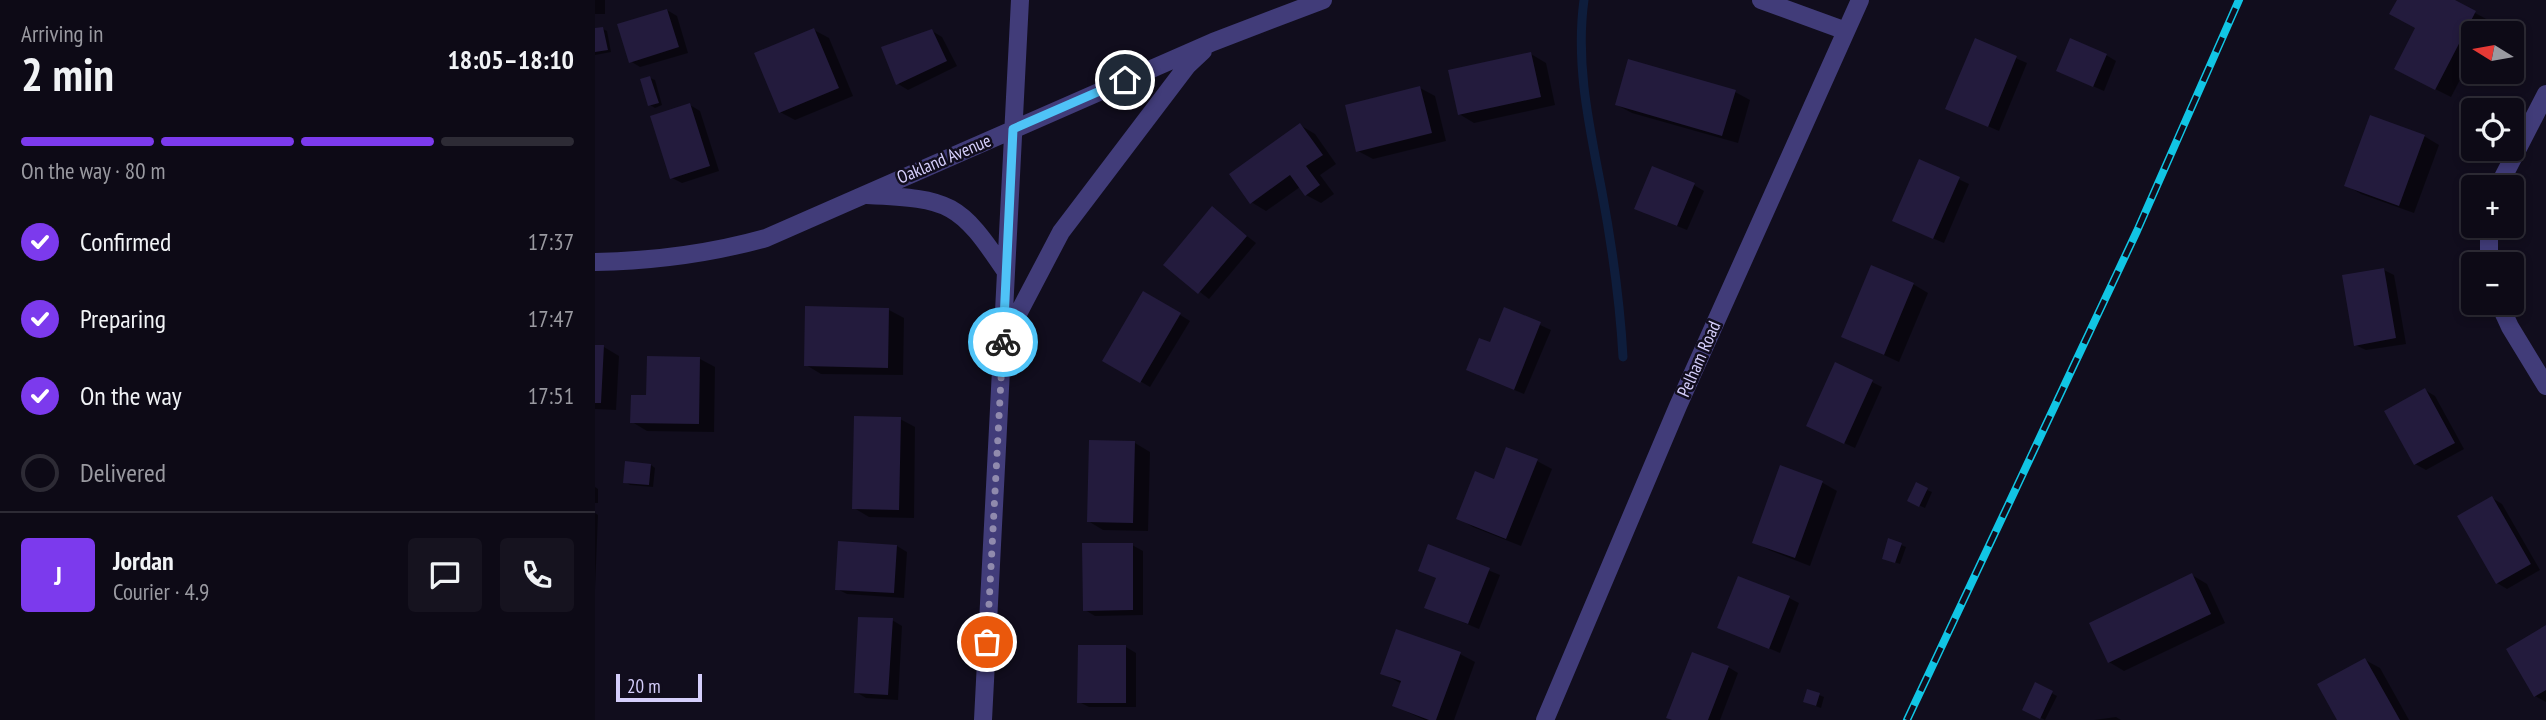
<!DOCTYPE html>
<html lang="en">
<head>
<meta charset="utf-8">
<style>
	:root { --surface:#0d0a16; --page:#16131f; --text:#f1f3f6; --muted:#9a9aa1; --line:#2d2b35; --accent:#7c3aed }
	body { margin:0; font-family:"PT Sans Narrow",sans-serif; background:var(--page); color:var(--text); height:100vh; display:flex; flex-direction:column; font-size:26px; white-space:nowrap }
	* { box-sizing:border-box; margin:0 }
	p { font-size:23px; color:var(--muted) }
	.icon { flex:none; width:38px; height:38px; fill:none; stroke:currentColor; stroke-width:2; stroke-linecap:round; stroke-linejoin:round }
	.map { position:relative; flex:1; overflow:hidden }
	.details { display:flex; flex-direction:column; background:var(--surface); width:595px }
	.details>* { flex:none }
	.needle { width:46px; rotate:281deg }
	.tools { position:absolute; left:1866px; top:21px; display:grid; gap:14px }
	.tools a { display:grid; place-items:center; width:63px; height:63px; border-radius:7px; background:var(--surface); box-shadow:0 4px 10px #0003,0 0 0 2px var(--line); font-size:35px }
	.scale { position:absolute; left:21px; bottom:18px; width:86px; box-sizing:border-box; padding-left:7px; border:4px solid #d5cefb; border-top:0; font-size:19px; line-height:24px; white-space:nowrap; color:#d5cefb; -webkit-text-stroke:5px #110d1d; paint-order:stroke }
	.pin { position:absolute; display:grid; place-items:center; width:60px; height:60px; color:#fff; margin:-30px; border:4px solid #fff; border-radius:50%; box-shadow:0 2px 7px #0007 }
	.courier { position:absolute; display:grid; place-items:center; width:70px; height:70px; margin:-35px; border:5px solid #4fc3f7; border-radius:50%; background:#fff; color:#222; box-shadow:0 2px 9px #0007 }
	.headline em { font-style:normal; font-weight:600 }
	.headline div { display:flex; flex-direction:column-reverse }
	.headline { display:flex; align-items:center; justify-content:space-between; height:119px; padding:0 21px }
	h1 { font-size:46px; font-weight:600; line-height:52px }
	.bar { display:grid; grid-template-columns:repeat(4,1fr); gap:10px 7px; align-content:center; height:84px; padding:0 21px }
	.bar i { height:9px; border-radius:5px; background:var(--line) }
	.bar .active { background:var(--accent) }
	.bar p { grid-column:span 4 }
	.line { display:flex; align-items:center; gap:18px; padding:0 21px; border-top:2px solid var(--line) }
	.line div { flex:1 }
	.round { display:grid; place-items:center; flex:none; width:74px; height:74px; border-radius:7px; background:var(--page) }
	ol { padding:0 21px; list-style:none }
	li { display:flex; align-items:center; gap:21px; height:77px }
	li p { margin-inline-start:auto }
	li .icon { padding:7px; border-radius:50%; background:var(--accent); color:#fff; stroke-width:4 }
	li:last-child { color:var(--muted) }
	li i { width:38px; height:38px; border:4px solid var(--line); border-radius:50% }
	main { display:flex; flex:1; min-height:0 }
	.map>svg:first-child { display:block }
	.shadow { fill:#0007 }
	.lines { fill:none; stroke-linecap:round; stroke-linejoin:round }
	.stream { stroke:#0e1d3c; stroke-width:9 }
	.building { fill:#231b3d }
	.street { stroke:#413c79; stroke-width:18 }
	.rail-casing { stroke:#11c5e4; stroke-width:8 }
	.rail { stroke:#110d1d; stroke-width:5; stroke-dasharray:16; stroke-linecap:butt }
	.done { stroke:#908aad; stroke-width:7; stroke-dasharray:0 12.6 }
	.route { stroke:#4fc3f7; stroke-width:9 }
	.labels { text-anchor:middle; stroke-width:5; stroke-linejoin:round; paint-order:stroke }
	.street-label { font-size:18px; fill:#d5cefb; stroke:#110d1d }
</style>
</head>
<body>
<main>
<section class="details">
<div class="headline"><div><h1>2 min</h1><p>Arriving in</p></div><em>18:05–18:10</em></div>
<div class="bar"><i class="active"></i><i class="active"></i><i class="active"></i><i></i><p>On the way · 80 m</p></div>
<ol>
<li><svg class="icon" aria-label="check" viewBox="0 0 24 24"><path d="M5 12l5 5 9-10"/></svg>Confirmed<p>17:37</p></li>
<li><svg class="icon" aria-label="check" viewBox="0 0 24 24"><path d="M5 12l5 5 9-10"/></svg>Preparing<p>17:47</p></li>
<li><svg class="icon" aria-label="check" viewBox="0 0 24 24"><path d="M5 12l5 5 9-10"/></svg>On the way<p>17:51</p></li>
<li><i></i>Delivered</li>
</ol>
<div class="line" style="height:126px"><b class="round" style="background:var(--accent);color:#fff">J</b><div><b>Jordan</b><p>Courier · 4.9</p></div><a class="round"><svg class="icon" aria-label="chat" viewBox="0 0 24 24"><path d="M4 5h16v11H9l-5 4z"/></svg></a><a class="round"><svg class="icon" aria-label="phone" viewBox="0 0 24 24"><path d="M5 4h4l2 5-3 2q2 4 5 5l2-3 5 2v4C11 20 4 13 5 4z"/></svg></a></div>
</section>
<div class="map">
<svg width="1951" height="720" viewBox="0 0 1951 720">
	<rect width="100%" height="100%" fill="#110d1d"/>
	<path class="shadow" d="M 0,0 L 10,0 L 10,14 L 0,14 Z
		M 1804,0 L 1856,0 L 1895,21 L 1889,33 L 1878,33 L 1878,55 L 1856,97 L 1816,77 L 1822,28 Z
		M 72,10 L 82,16 L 93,53 L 45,67 L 35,61 Z
		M 8,29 L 12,31 L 16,52 L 0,55 L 0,30 Z
		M 219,30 L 234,38 L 258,96 L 200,120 L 185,112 Z
		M 337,31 L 347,37 L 362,66 L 313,90 L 303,84 Z
		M 1381,41 L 1432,63 L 1404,131 L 1353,109 Z
		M 936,54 L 951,63 L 960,105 L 879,123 L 864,114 Z
		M 1511,55 L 1521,61 L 1509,91 L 1463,71 Z
		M 55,78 L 60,80 L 67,105 L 60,108 L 55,105 Z
		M 825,88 L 840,96 L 851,141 L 778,159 L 763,151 Z
		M 1140,92 L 1155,100 L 1143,143 L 1037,113 L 1022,105 Z
		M 95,105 L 105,111 L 124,171 L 87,183 L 77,178 Z
		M 705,125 L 720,134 L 741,164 L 725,175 L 739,194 L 726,203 L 711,195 L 705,187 L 671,211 L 656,202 Z
		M 1829,136 L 1844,145 L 1819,213 L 1766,194 L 1751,185 Z
		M 1324,161 L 1374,184 L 1349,243 L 1309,226 Z
		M 1099,185 L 1109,191 L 1092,230 L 1052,214 Z
		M 617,209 L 661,243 L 614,299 L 570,265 Z
		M 1789,270 L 1799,275 L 1811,344 L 1771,350 L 1760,345 Z
		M 1318,284 L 1333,293 L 1304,362 L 1248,336 Z
		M 549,293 L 595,321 L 555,387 L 509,360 Z
		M 910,309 L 956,330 L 929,394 L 883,375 Z
		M 294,310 L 309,318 L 308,375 L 226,374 L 211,365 Z
		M 0,347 L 9,347 L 24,356 L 21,410 L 0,409 Z
		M 105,359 L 120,367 L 119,432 L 52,431 L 37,422 Z
		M 1241,364 L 1287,387 L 1260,448 L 1223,431 Z
		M 1830,390 L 1840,396 L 1869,449 L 1831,470 L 1820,464 Z
		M 305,419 L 320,427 L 319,518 L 274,517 L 259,508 Z
		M 540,443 L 555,452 L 553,531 L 508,530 L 493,521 Z
		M 942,461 L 957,469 L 926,546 L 878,527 L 863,518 L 900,481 Z
		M 56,465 L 60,468 L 58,487 L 35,485 L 30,482 Z
		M 1186,468 L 1228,483 L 1242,491 L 1215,566 L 1174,550 L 1159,542 Z
		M 0,487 L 3,489 L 3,503 L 0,503 Z
		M 1332,490 L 1337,492 L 1330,508 L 1319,503 Z
		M 1897,498 L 1907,504 L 1945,570 L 1912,589 L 1902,583 Z
		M 0,513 L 3,515 L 0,589 Z
		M 537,545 L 548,551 L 548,615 L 500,616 L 490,610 Z
		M 1306,545 L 1311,547 L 1305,564 L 1293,560 Z
		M 302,546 L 312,552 L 309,598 L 252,594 L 242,589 Z
		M 834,546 L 905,575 L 884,629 L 831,607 L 842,578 Z
		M 1597,575 L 1612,584 L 1630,623 L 1529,671 L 1514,662 Z
		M 1194,598 L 1204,603 L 1185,653 L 1124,627 Z
		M 297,620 L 307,626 L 303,700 L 271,698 L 261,692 Z
		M 1951,627 L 1951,702 L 1940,696 Z
		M 531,647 L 541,653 L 541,707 L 494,707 L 484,702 Z
		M 865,654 L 880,662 L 859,720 L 830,720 L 799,706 L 807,684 L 787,673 Z
		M 1770,660 L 1785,668 L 1814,720 L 1744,720 Z
		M 1133,667 L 1143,673 L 1125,720 L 1078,720 Z
		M 1441,685 L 1462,696 L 1450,720 L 1429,709 Z
		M 1214,691 L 1229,697 L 1226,708 L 1210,702 Z
		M 1521,717 L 1526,720 L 1499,720 Z"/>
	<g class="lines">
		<path class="stream" d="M 989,0 C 980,65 995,129 1007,192 C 1017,246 1025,302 1028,357"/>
	</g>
	<path class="building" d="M 1802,0 L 1860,0 L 1881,11 L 1840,90 L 1799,69 L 1820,28 L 1794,14 Z
		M 72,9 L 84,47 L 34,63 L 22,24 Z
		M 8,27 L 13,50 L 0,52 L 0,28 Z
		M 219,28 L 244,88 L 184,113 L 159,53 Z
		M 337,29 L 352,61 L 301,85 L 286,47 Z
		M 1380,38 L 1422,56 L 1393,127 L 1350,109 Z
		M 1475,38 L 1512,54 L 1498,87 L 1461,71 Z
		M 936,52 L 946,97 L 863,115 L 853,70 Z
		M 1033,59 L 1141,90 L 1127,136 L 1020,105 Z
		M 55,76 L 64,103 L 53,106 L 45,79 Z
		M 825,86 L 837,133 L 761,152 L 750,105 Z
		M 95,103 L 115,166 L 75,179 L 55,116 Z
		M 1775,115 L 1830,135 L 1804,206 L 1749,186 Z
		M 705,123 L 728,155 L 711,166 L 725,185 L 710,196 L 695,175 L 655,204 L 634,174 Z
		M 1324,159 L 1365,177 L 1338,239 L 1297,221 Z
		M 1057,166 L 1100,183 L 1082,226 L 1039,209 Z
		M 617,206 L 652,236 L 603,294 L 568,265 Z
		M 1276,265 L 1319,283 L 1289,355 L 1246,337 Z
		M 1789,268 L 1801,338 L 1759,346 L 1747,275 Z
		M 548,291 L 586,313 L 545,383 L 507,361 Z
		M 210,306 L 294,308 L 293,368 L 209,366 Z
		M 909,307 L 946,322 L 919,390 L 871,370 L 884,338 L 895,342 Z
		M 0,345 L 9,345 L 6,403 L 0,403 Z
		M 52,356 L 105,357 L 104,424 L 35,423 L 36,395 L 51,395 Z
		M 1240,362 L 1278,380 L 1249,444 L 1211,426 Z
		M 1830,388 L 1860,443 L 1819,465 L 1789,411 Z
		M 259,416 L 306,417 L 304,510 L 257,509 Z
		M 494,440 L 540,441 L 538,523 L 492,522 Z
		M 911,447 L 943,459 L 911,539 L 861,519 L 880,471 L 899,479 Z
		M 30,461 L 56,464 L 54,485 L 28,483 Z
		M 1185,465 L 1228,481 L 1200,558 L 1157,543 Z
		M 1321,482 L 1333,488 L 1324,507 L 1312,501 Z
		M 1897,496 L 1936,564 L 1901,584 L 1862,516 Z
		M 1293,538 L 1307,543 L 1300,563 L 1287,559 Z
		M 243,541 L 302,545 L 299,593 L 240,590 Z
		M 487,543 L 538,543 L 538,610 L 488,611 Z
		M 833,544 L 895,568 L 873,624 L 829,608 L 841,578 L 823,571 Z
		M 1597,573 L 1616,614 L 1513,663 L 1494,623 Z
		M 1143,576 L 1195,596 L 1174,649 L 1122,628 Z
		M 263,617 L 298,618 L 293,695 L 259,693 Z
		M 1951,625 L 1951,690 L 1939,697 L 1911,649 Z
		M 801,629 L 866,652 L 841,720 L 834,720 L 797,706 L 806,681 L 785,674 Z
		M 483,645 L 531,645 L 531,703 L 482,703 Z
		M 1097,652 L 1134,666 L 1113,720 L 1077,720 L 1071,718 Z
		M 1770,658 L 1805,720 L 1742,720 L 1722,684 Z
		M 1440,682 L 1458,691 L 1445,719 L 1427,710 Z
		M 1212,689 L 1225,693 L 1221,706 L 1208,702 Z"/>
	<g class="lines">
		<path class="street" d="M 1166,0 L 1251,31
			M 1903,187 L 1951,94
			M 272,195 C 356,199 364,202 411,272
			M 0,262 C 58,261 114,254 171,238 L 618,42 L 728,0
			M 1894,264 L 1894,226
			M 1904,303 L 1915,327 L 1951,386
			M 412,343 L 424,312 L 466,232 L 592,66 L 608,51
			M 388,720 L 425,0
			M 950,720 L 1083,406 L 1265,0"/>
		<defs>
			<path id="rail" d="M 1312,720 L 1542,231 L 1644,0"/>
		</defs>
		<use href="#rail" class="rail-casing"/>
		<use href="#rail" class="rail"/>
	</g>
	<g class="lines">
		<path class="done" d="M 392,642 L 408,342"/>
		<path class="route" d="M 408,342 L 418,129 L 530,80"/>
	</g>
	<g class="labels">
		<g class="street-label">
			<text transform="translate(349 159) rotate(-23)" y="6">Oakland Avenue</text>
			<text transform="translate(1104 359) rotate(-66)" y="6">Pelham Road</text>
		</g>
	</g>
</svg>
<div class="tools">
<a><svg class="needle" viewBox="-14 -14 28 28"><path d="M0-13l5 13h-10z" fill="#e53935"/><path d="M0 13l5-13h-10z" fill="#9a9aa1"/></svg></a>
<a><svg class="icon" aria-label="locate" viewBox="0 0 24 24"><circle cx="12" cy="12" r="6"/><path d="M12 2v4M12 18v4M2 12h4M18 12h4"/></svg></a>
<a>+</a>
<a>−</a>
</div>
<div class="scale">20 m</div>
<div class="pin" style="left:392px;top:642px;background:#ea580c"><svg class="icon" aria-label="bag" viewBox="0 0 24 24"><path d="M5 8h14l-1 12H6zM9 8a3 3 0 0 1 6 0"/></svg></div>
<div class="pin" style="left:530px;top:80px;background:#1f2937"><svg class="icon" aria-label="home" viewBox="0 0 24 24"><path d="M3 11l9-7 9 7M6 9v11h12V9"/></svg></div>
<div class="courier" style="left:408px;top:342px"><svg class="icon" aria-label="bike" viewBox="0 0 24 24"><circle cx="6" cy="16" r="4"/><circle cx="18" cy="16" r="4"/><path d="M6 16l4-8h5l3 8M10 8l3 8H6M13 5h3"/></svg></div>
</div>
</main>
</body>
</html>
